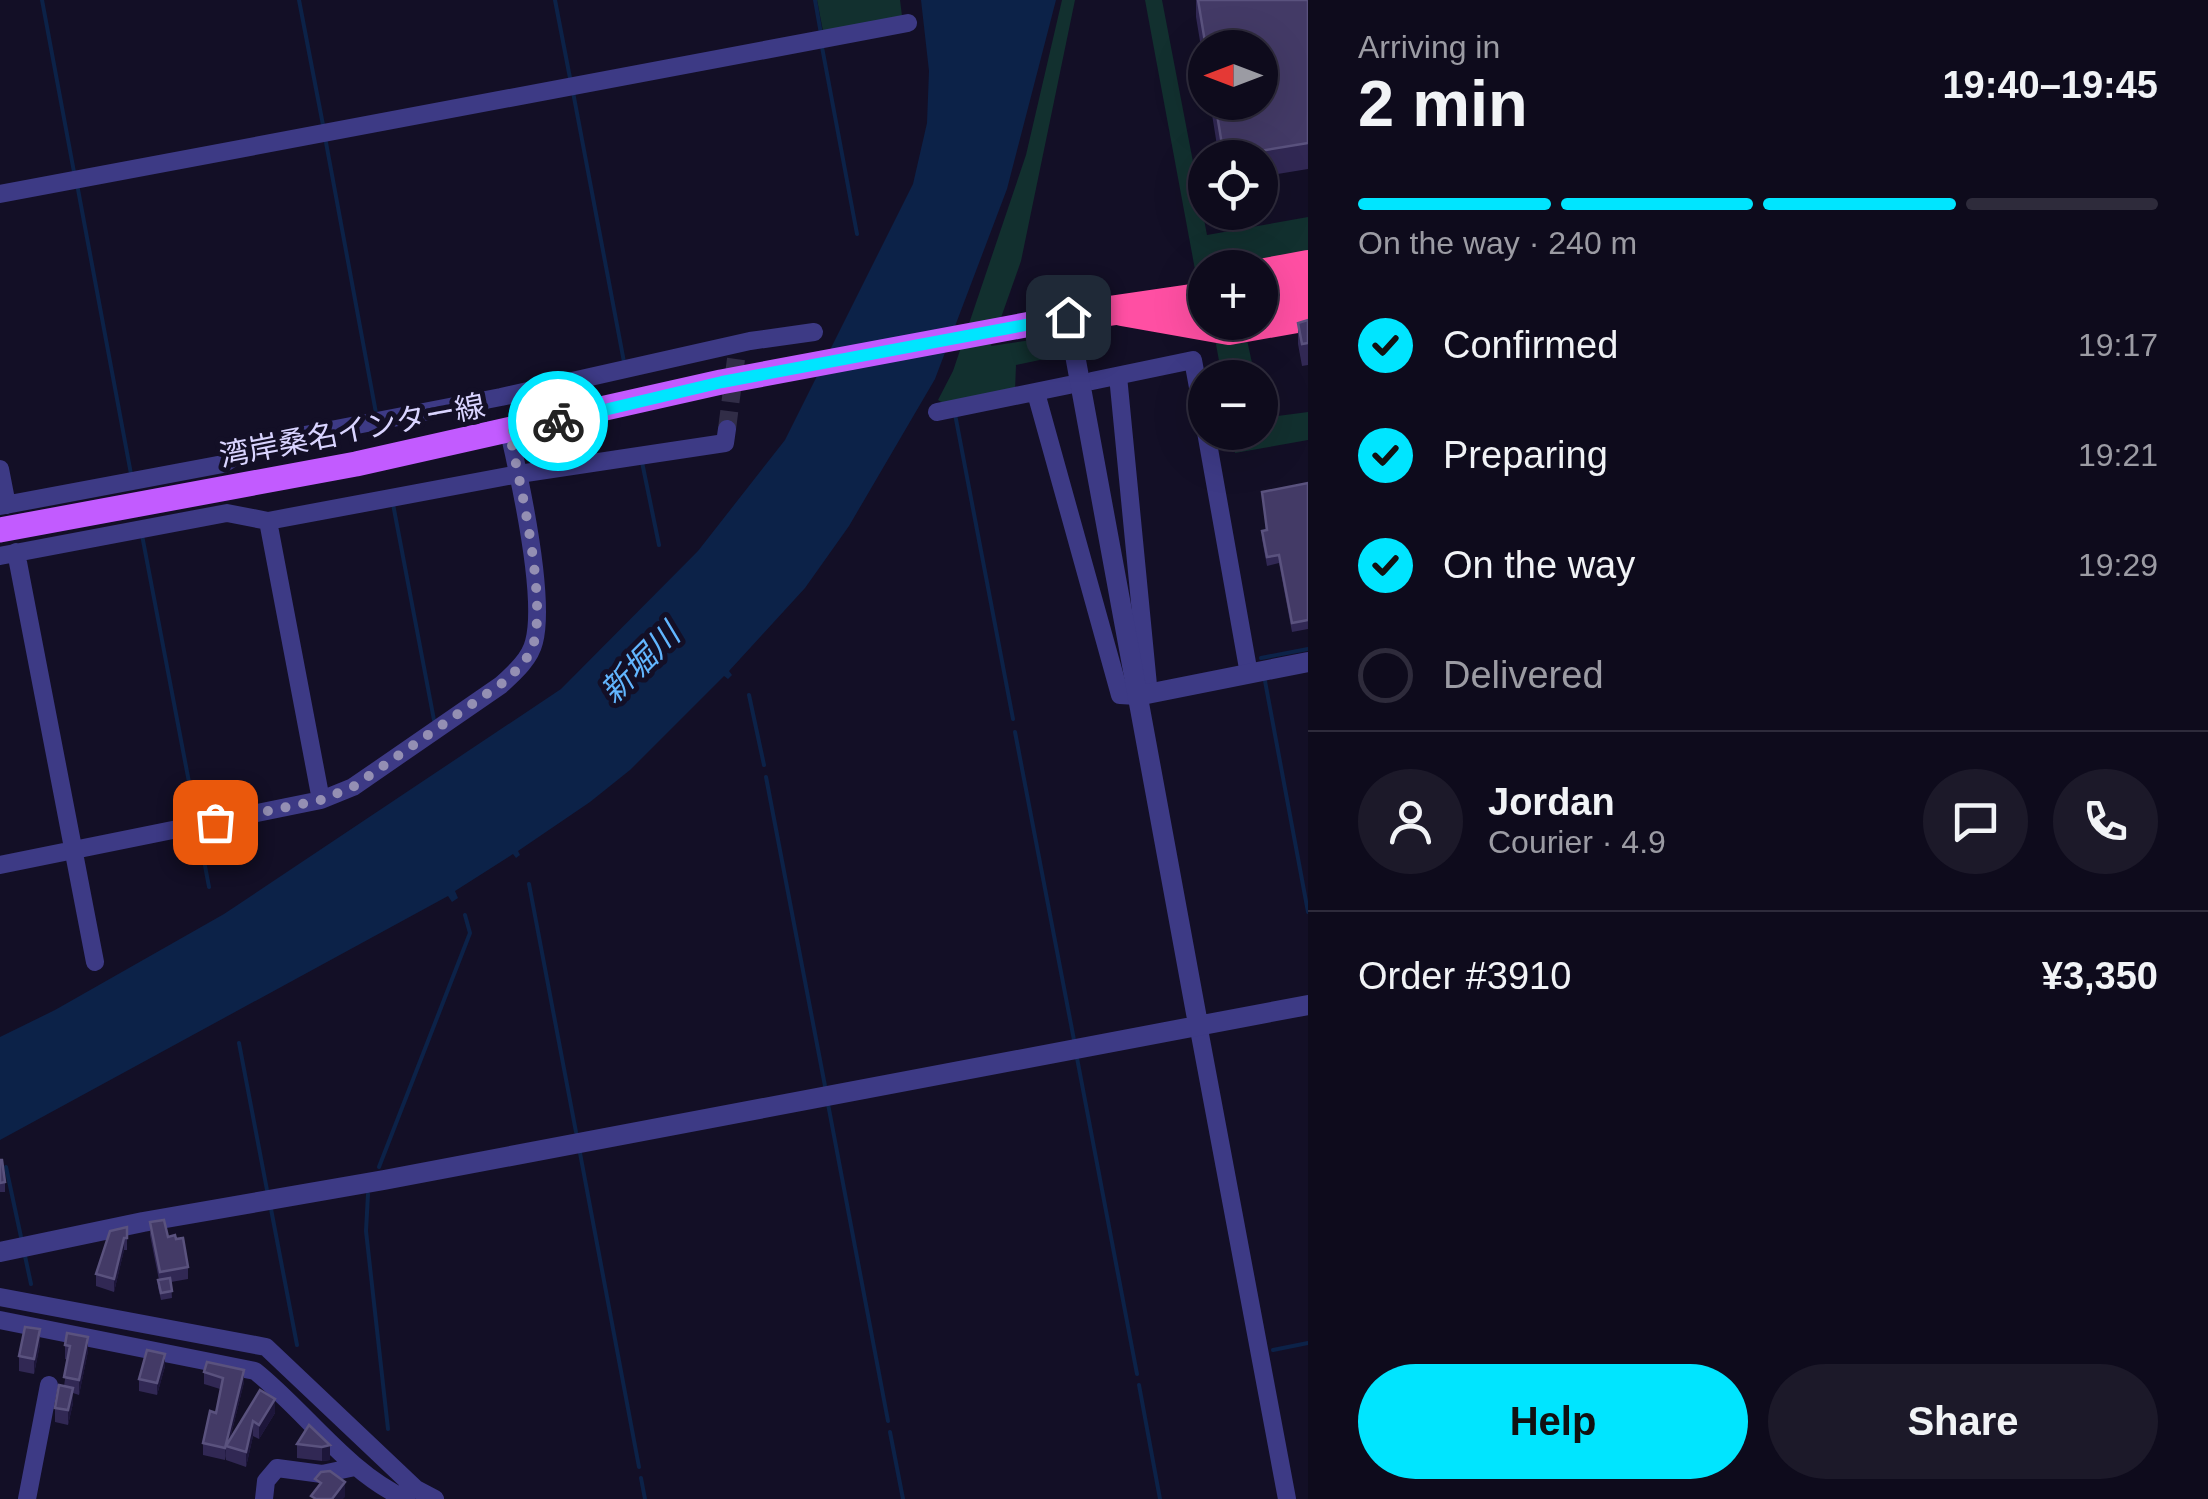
<!DOCTYPE html>
<html lang="en">
<head>
<meta charset="utf-8">
<style>
	:root { --surface:#0e0b1c; --page:#1c1929; --text:#f1f3f6; --muted:#9b9ba3; --line:#2e2b3b; --accent:#00e5ff }
	body { margin:0; font-family:Arial,"Noto Sans JP",sans-serif; background:var(--page); color:var(--text); height:100vh; display:flex; flex-direction:column; font-size:38px; white-space:nowrap }
	* { box-sizing:border-box; margin:0 }
	p { font-size:32px; color:var(--muted) }
	.icon { flex:none; width:55px; height:55px; fill:none; stroke:currentColor; stroke-width:2; stroke-linecap:round; stroke-linejoin:round }
	.map { position:relative; flex:1; overflow:hidden }
	.panel { display:flex; flex-direction:column; background:var(--surface); width:900px }
	.panel>* { flex:none }
	.needle { width:65px; rotate:270deg }
	.buttons { position:absolute; left:1188px; top:30px; display:grid; gap:20px }
	.buttons a { display:grid; place-items:center; width:90px; height:90px; border-radius:50%; background:var(--surface); box-shadow:0 10px 40px #0002,0 0 0 2px var(--line); font-size:50px }
	.pin { position:absolute; display:grid; place-items:center; width:85px; height:85px; color:#fff; margin:-42px; border-radius:20px; box-shadow:0 5px 15px #0006 }
	.courier { position:absolute; display:grid; place-items:center; width:100px; height:100px; margin:-50px; border:8px solid #00e5ff; border-radius:50%; background:#fff; color:#222; box-shadow:0 2px 12px #0007 }
	.overview em { font-style:normal; font-weight:700 }
	.overview div { display:flex; flex-direction:column-reverse }
	.overview { display:flex; align-items:center; justify-content:space-between; height:170px; padding:0 50px }
	h1 { font-size:65px; font-weight:700; line-height:75px }
	.bar { display:grid; grid-template-columns:repeat(4,1fr); gap:15px 10px; align-content:center; height:120px; padding:0 50px }
	.bar i { height:12px; border-radius:8px; background:var(--line) }
	.bar .selected { background:var(--accent) }
	.bar p { grid-column:span 4 }
	.line { display:flex; align-items:center; gap:25px; padding:0 50px; border-top:2px solid var(--line) }
	.line div { flex:1 }
	.round { display:grid; place-items:center; flex:none; width:105px; height:105px; border-radius:52px; background:var(--page) }
	ol { padding:0 50px; list-style:none }
	li { display:flex; align-items:center; gap:30px; height:110px }
	li p { margin-inline-start:auto }
	li .icon { padding:10px; border-radius:50%; background:var(--accent); color:#111; stroke-width:4 }
	li:last-child { color:var(--muted) }
	li i { width:55px; height:55px; border:5px solid var(--line); border-radius:50% }
	.action { display:flex; gap:20px; margin-top:auto; padding:20px 50px }
	.action a { flex:1; height:115px; border-radius:60px; background:var(--accent); color:#111; font-size:40px; font-weight:700; line-height:115px; text-align:center }
	.action a+a { background:var(--page); color:var(--text) }
	main { display:flex; flex:1; min-height:0 }
	.map>svg:first-child { display:block }
	.green { fill:#12302f }
	.water { fill:#0c2248 }
	.lines { fill:none; stroke-linecap:round; stroke-linejoin:round }
	.stream { stroke:#0c2248; stroke-width:4 }
	.minor-tunnel { stroke:#312d47; stroke-width:18; stroke-dasharray:18 9; stroke-linecap:butt }
	.minor { stroke:#3d3a85; stroke-width:18 }
	.tertiary { stroke:#3d3a85; stroke-width:20 }
	.primary { stroke:#c25bff; stroke-width:25 }
	.motorway { stroke:#ff4fa3; stroke-width:30 }
	.wall { fill:#312854 }
	.shaded-wall { fill:#1d163a }
	.building { fill:#433a66; stroke:#5a527e; stroke-width:2.5 }
	.done { stroke:#948fb3; stroke-width:10; stroke-dasharray:0 18 }
	.route { stroke:#00e5ff; stroke-width:12 }
	.labels { text-anchor:middle; stroke-width:10; stroke-linejoin:round; paint-order:stroke }
	.street-label { font-size:30px; fill:#d9d4ff; stroke:#130f26 }
	.water-label { font-size:32px; font-style:italic; fill:#62b6ff; stroke:#130f26 }
</style>
</head>
<body>
<main>
<div class="map">
<svg width="1308" height="1499" viewBox="0 0 1308 1499">
	<rect width="100%" height="100%" fill="#130f26"/>
	<path class="green" d="M 817,0 L 900,0 L 902,16 L 823,31 Z
		M 1062,0 L 1075,0 L 1021,261 L 991,346 L 1051,337 L 1054,357 L 1016,365 L 1015,391 L 943,403 L 938,400 L 953,371 L 1026,155 Z
		M 1145,0 L 1162,0 L 1207,235 L 1308,217 L 1308,256 L 1242,267 L 1205,268 L 1205,274 L 1196,275 Z
		M 1246,335 L 1255,377 L 1222,377 L 1215,339 Z
		M 1260,404 L 1263,418 L 1308,412 L 1308,440 L 1235,453 L 1231,433 L 1260,432 Z"/>
	<path class="water" d="M 921,0 L 1056,0 L 1007,189 L 935,379 L 849,526 L 805,588 L 729,671 L 732,675 L 728,679 L 724,676 L 630,770 L 590,802 L 518,851 L 520,855 L 516,858 L 513,854 L 455,891 L 458,898 L 452,902 L 448,896 L 0,1140 L 0,1037 L 55,1010 L 224,914 L 561,689 L 698,551 L 785,440 L 913,184 L 927,123 L 929,71 Z"/>
	<g class="lines">
		<path class="stream" d="M 42,0 L 74,172
			M 299,0 L 323,125
			M 555,0 L 570,78
			M 815,0 L 821,34
			M 822,47 L 857,234
			M 573,92 L 624,362
			M 325,137 L 376,413
			M 77,184 L 131,474
			M 955,414 L 1013,719
			M 642,462 L 659,545
			M 393,504 L 434,720
			M 142,535 L 196,819
			M 1261,658 L 1308,649
			M 1265,681 L 1308,912
			M 749,695 L 764,765
			M 1015,732 L 1074,1040
			M 766,777 L 825,1086
			M 199,834 L 209,887
			M 529,884 L 576,1132
			M 239,1043 L 267,1190
			M 1077,1058 L 1137,1374
			M 828,1104 L 888,1421
			M 580,1153 L 639,1467
			M 6,1167 L 21,1237
			M 379,1167 L 470,933 L 465,915
			M 368,1194 L 366,1231 L 388,1429
			M 271,1209 L 297,1345
			M 25,1256 L 31,1284
			M 1273,1350 L 1308,1343
			M 1139,1385 L 1160,1499
			M 890,1432 L 903,1499
			M 641,1478 L 645,1499"/>
		<path class="minor-tunnel" d="M 727,429 L 736,359"/>
		<path class="minor" d="M 0,194 L 908,23
			M 1092,381 L 1193,360 L 1205,426
			M 1036,393 L 1120,695 L 1137,696 L 1148,685 L 1118,376
			M 937,412 L 1069,385
			M 1206,432 L 1249,674
			M 0,469 L 7,505
			M 0,506 L 223,464 L 254,445 L 501,397 L 750,341 L 814,332
			M 268,521 L 321,800
			M 16,552 L 95,962
			M 0,556 L 227,513 L 268,521 L 519,474 L 725,443 L 727,429
			M 0,865 L 321,800 L 353,787 L 501,685 C 514,673 530,659 534,642 C 546,597 520,480 509,432
			M 1198,1024 L 1287,1499
			M 0,1297 L 266,1347 L 416,1489 L 435,1499
			M 0,1320 L 255,1371 C 305,1411 348,1473 406,1499
			M 27,1499 L 49,1385
			M 264,1499 L 266,1481 L 277,1468 L 322,1474 L 355,1467"/>
		<path class="tertiary" d="M 1068,317 L 1198,1024
			M 1137,696 L 1308,662
			M 0,1252 L 143,1222 L 384,1180 L 1308,1005"/>
		<path class="primary" d="M 0,530 L 356,464 L 721,382 L 1068,317"/>
		<path class="motorway" d="M 1260,274 L 1308,265
			M 1260,300 L 1308,292
			M 1122,311 L 1229,330 L 1308,316
			M 1068,317 L 1205,297"/>
	</g>
	<path class="wall" d="M 1196,0 L 1308,0 L 1308,169 L 1260,177 L 1260,158 L 1219,158 L 1210,102 L 1260,102 L 1205,48 L 1205,71 L 1196,17 Z
		M 1308,320 L 1308,365 L 1302,366 L 1298,344 L 1298,323 Z
		M 1308,483 L 1308,629 L 1292,632 L 1279,563 L 1267,566 L 1262,539 L 1262,531 L 1266,530 L 1262,492 Z
		M 0,1160 L 5,1182 L 5,1192 L 0,1192 Z
		M 150,1222 L 168,1237 L 188,1267 L 188,1279 L 171,1282 L 172,1298 L 161,1300 L 158,1287 L 159,1280 L 150,1235 Z
		M 127,1227 L 127,1250 L 124,1250 L 114,1292 L 96,1286 L 96,1274 Z
		M 40,1344 L 34,1374 L 19,1371 L 19,1356 Z
		M 65,1345 L 88,1351 L 79,1395 L 73,1393 L 73,1403 L 68,1425 L 55,1422 L 55,1408 L 64,1386 L 68,1360 L 65,1359 Z
		M 165,1366 L 157,1395 L 139,1391 L 139,1379 Z
		M 204,1372 L 244,1382 L 230,1439 L 260,1390 L 275,1413 L 259,1439 L 253,1436 L 246,1467 L 226,1460 L 226,1456 L 225,1460 L 203,1455 L 203,1443 L 216,1413 L 220,1389 L 204,1384 Z
		M 309,1425 L 330,1460 L 322,1461 L 297,1458 L 297,1444 Z"/>
	<path class="shaded-wall" d="M 124,1238 L 124,1250 L 114,1292 L 114,1279 Z
		M 40,1329 L 40,1344 L 34,1374 L 34,1359 Z
		M 88,1337 L 88,1351 L 79,1395 L 79,1380 Z
		M 165,1354 L 165,1366 L 157,1395 L 157,1383 Z
		M 244,1370 L 244,1382 L 228,1447 L 226,1446 L 225,1460 L 225,1448 Z
		M 73,1388 L 73,1403 L 68,1425 L 68,1410 Z
		M 275,1399 L 275,1413 L 259,1439 L 259,1425 Z
		M 253,1421 L 253,1436 L 246,1467 L 246,1452 Z
		M 330,1445 L 330,1460 L 322,1461 L 322,1447 Z
		M 345,1482 L 345,1497 L 343,1499 L 332,1499 Z"/>
	<path class="building" d="M 1198,0 L 1308,0 L 1308,143 L 1224,157 L 1215,102 L 1260,102 L 1260,48 L 1206,48 Z
		M 1308,320 L 1308,343 L 1302,344 L 1298,323 Z
		M 1308,483 L 1308,620 L 1292,623 L 1279,555 L 1267,557 L 1262,531 L 1267,530 L 1262,492 Z
		M 0,1160 L 2,1160 L 5,1182 L 0,1183 Z
		M 164,1220 L 168,1237 L 175,1235 L 176,1239 L 183,1238 L 188,1267 L 160,1272 L 150,1222 Z
		M 127,1227 L 127,1238 L 124,1238 L 114,1279 L 96,1274 L 110,1231 Z
		M 170,1278 L 172,1291 L 161,1293 L 158,1280 Z
		M 25,1327 L 40,1329 L 34,1359 L 19,1356 Z
		M 67,1333 L 88,1337 L 79,1380 L 64,1377 L 70,1346 L 65,1345 Z
		M 147,1350 L 165,1354 L 157,1383 L 139,1379 Z
		M 207,1362 L 244,1370 L 225,1448 L 203,1443 L 210,1411 L 216,1413 L 223,1378 L 204,1372 Z
		M 59,1385 L 73,1388 L 68,1410 L 55,1408 Z
		M 260,1390 L 275,1399 L 259,1425 L 253,1421 L 246,1452 L 226,1446 Z
		M 309,1425 L 330,1445 L 322,1447 L 297,1444 Z
		M 330,1471 L 345,1482 L 332,1499 L 316,1499 L 311,1496 L 321,1483 L 315,1479 L 321,1472 Z"/>
	<g class="lines">
		<path class="done" d="M 215,822 L 321,800 L 353,787 L 501,684 C 514,673 530,659 534,642 C 546,596 520,481 509,432 L 558,421"/>
		<path class="route" d="M 558,421 L 722,382 L 1068,317"/>
	</g>
	<g class="labels">
		<g class="street-label">
			<text transform="translate(352 431) rotate(-11)" y="10">湾岸桑名インター線</text>
		</g>
		<g class="water-label">
			<text transform="translate(640 663) rotate(-45)" y="11">新堀川</text>
		</g>
	</g>
</svg>
<div class="buttons">
<a><svg class="needle" viewBox="-14 -14 28 28"><path d="M0-13l5 13h-10z" fill="#e53935"/><path d="M0 13l5-13h-10z" fill="#9b9ba3"/></svg></a>
<a><svg class="icon" aria-label="locate" viewBox="0 0 24 24"><circle cx="12" cy="12" r="6"/><path d="M12 2v4M12 18v4M2 12h4M18 12h4"/></svg></a>
<a>+</a>
<a>−</a>
</div>
<div class="pin" style="left:215px;top:822px;background:#ea580c"><svg class="icon" aria-label="bag" viewBox="0 0 24 24"><path d="M5 8h14l-1 12H6zM9 8a3 3 0 0 1 6 0"/></svg></div>
<div class="pin" style="left:1068px;top:317px;background:#1f2937"><svg class="icon" aria-label="home" viewBox="0 0 24 24"><path d="M3 11l9-7 9 7M6 9v11h12V9"/></svg></div>
<div class="courier" style="left:558px;top:421px"><svg class="icon" aria-label="bike" viewBox="0 0 24 24"><circle cx="6" cy="16" r="4"/><circle cx="18" cy="16" r="4"/><path d="M6 16l4-8h5l3 8M10 8l3 8H6M13 5h3"/></svg></div>
</div>
<section class="panel">
<div class="overview"><div><h1>2 min</h1><p>Arriving in</p></div><em>19:40–19:45</em></div>
<div class="bar"><i class="selected"></i><i class="selected"></i><i class="selected"></i><i></i><p>On the way · 240 m</p></div>
<ol>
<li><svg class="icon" aria-label="check" viewBox="0 0 24 24"><path d="M5 12l5 5 9-10"/></svg>Confirmed<p>19:17</p></li>
<li><svg class="icon" aria-label="check" viewBox="0 0 24 24"><path d="M5 12l5 5 9-10"/></svg>Preparing<p>19:21</p></li>
<li><svg class="icon" aria-label="check" viewBox="0 0 24 24"><path d="M5 12l5 5 9-10"/></svg>On the way<p>19:29</p></li>
<li><i></i>Delivered</li>
</ol>
<div class="line" style="height:180px"><a class="round"><svg class="icon" aria-label="person" viewBox="0 0 24 24"><circle cx="12" cy="8" r="4"/><path d="M4 21q1-7 8-7t8 7"/></svg></a><div><b>Jordan</b><p>Courier · 4.9</p></div><a class="round"><svg class="icon" aria-label="chat" viewBox="0 0 24 24"><path d="M4 5h16v11H9l-5 4z"/></svg></a><a class="round"><svg class="icon" aria-label="phone" viewBox="0 0 24 24"><path d="M5 4h4l2 5-3 2q2 4 5 5l2-3 5 2v4C11 20 4 13 5 4z"/></svg></a></div>
<div class="line" style="height:130px"><div>Order #3910</div><b>¥3,350</b></div>
<div class="action"><a>Help</a><a>Share</a></div>
</section>
</main>
</body>
</html>
